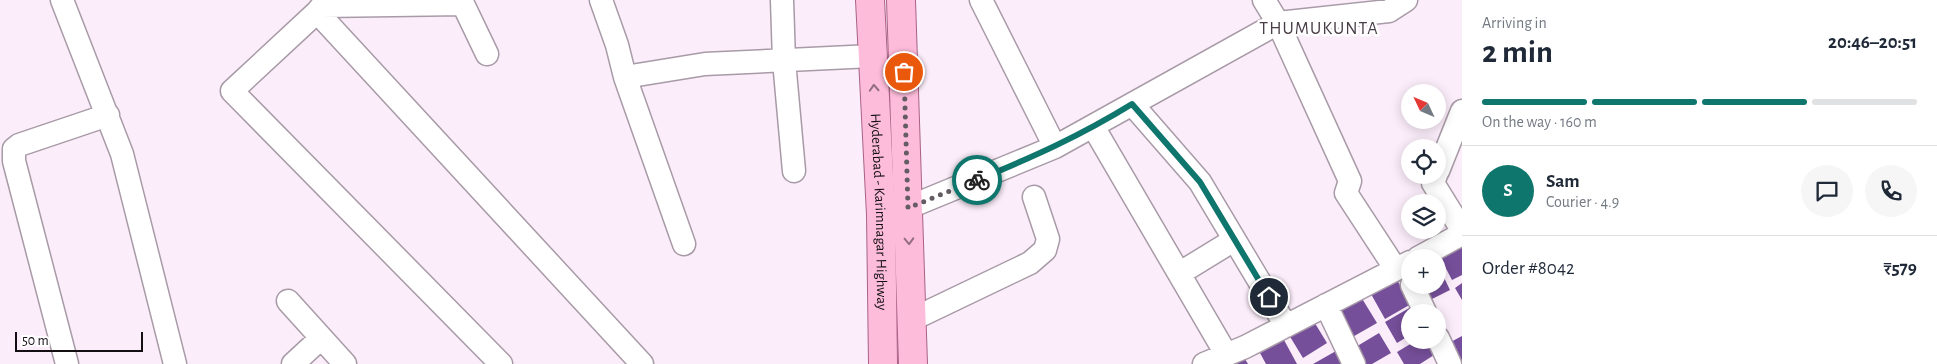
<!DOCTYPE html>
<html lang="en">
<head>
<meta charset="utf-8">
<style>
	:root { --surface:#fff; --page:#f6f6f7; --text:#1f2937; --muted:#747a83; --line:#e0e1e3; --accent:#0f766e }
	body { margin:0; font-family:"Alegreya Sans",sans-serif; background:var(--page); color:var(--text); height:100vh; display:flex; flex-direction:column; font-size:19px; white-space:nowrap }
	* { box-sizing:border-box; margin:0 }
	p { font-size:16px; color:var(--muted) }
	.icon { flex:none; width:28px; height:28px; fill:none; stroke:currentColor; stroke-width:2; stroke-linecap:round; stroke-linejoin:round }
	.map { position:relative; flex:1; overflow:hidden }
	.panel { display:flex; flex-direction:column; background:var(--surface); width:475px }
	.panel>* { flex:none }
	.needle { width:32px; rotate:314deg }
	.buttons { position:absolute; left:1401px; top:84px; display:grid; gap:10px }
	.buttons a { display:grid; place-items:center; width:45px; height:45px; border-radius:50%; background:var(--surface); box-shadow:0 2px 12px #0003; font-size:25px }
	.scale { position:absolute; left:15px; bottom:12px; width:128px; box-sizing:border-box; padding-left:5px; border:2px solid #120e12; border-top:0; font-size:14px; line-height:18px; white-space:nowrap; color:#120e12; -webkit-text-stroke:4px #fff; paint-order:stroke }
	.pin { position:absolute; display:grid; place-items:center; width:42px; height:42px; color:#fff; margin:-21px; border:2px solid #fff; border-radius:50%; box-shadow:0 1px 5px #0007 }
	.courier { position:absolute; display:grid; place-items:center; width:50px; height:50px; margin:-25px; border:4px solid #0f766e; border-radius:50%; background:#fff; color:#222; box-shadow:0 1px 6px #0007 }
	.summary em { font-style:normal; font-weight:700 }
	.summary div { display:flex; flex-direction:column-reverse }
	.summary { display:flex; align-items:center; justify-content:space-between; height:85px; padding:0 20px }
	h1 { font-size:32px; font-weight:700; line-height:38px }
	.bar { display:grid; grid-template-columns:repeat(4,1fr); gap:8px 5px; align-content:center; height:60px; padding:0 20px }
	.bar i { height:6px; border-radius:4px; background:var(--line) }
	.bar .active { background:var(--accent) }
	.bar p { grid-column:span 4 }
	.line { display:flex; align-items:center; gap:12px; padding:0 20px; border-top:1px solid var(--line) }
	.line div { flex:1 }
	.round { display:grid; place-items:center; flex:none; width:52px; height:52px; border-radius:26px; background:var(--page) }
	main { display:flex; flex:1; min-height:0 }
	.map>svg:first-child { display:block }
	.building { fill:#764f9a }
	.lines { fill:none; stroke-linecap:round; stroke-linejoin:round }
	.minor-casing { stroke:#a89ba7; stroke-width:25 }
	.major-casing { stroke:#a96284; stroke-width:30 }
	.minor { stroke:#fff; stroke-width:22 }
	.major { stroke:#fdbcda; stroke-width:28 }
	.oneway { stroke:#936e80 }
	.done { stroke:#645c63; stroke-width:5; stroke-dasharray:0 9 }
	.route { stroke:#0f766e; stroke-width:6 }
	.labels { text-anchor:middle; stroke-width:5; stroke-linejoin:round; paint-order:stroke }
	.street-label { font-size:15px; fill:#120e12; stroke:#fff }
	.quarter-label { font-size:18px; letter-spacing:1px; fill:#493e48; stroke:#fff }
</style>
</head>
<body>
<main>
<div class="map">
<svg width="1462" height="364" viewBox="0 0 1462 364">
	<rect width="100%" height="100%" fill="#fbedfa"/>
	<path class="building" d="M 1462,246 L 1462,275 L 1452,280 L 1440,257 Z
		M 1438,265 L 1450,290 L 1428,301 L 1420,285 L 1438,285 Z
		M 1397,280 L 1411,304 L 1385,319 L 1371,294 Z
		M 1462,283 L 1462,300 L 1455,288 Z
		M 1358,292 L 1377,323 L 1349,339 L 1331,308 Z
		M 1411,307 L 1414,312 L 1410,312 L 1410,335 L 1397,343 L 1385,322 Z
		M 1313,320 L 1327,343 L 1303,358 L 1289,335 Z
		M 1379,333 L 1391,353 L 1372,364 L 1363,364 L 1354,348 Z
		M 1462,336 L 1462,364 L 1456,364 L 1447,344 Z
		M 1284,340 L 1297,364 L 1266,364 L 1260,353 Z
		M 1417,340 L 1425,340 L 1434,355 L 1420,364 L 1404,364 L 1397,352 Z
		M 1336,351 L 1344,364 L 1313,364 Z
		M 1245,359 L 1248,364 L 1234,364 Z"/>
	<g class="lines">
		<defs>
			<path id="minor" d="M 62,0 L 122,154 L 175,364
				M 601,0 L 617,45 L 625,77 L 705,64 L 872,56
				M 782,0 L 784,61 L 794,171
				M 981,0 L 1055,147
				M 1264,0 L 1278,23 L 1350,181 L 1346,193 L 1395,268
				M 317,12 L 232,91 L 501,364
				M 487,54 L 463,4 L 322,6 L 317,12 L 642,364
				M 625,77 L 684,244
				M 1132,104 L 1200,182 L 1286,326
				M 1094,128 L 1226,354
				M 1438,171 L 1462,111
				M 1436,175 L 1433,183 L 1462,230
				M 907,208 L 1055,147 L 1278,23 L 1389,11 L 1406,0
				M 1418,258 L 1462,234
				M 1180,273 L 1234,240
				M 1412,285 L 1425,312
				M 288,301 L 345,364
				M 1326,305 L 1354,364
				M 911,320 L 1030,263 L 1045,250 L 1048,239 L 1034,197
				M 1438,338 L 1450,364
				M 67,364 L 14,161 L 14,149 L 19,145 L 108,115
				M 293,364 L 320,339
				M 1204,364 L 1245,347 L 1410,262"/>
			<g id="major">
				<path id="s1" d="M 870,0 L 881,215 L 883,364"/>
				<path d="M 901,0 L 913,364"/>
			</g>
		</defs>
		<use href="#minor" class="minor-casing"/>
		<use href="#major" class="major-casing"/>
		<use href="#minor" class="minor"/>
		<use href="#major" class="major"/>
	</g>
	<defs><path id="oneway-chevron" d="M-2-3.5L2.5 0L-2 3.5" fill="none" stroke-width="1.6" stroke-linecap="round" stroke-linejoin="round" transform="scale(1.25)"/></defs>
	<g class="oneway">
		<use href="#oneway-chevron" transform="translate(874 88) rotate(-93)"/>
		<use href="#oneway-chevron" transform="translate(909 241) rotate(88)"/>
	</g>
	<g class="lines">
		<path class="done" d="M 904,72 L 908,208 L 977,180"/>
		<path class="route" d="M 977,180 C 1033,157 1080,136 1132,104 L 1200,182 L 1269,297"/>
	</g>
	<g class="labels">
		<g class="street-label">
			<text dy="5" stroke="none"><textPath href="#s1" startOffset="212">Hyderabad - Karimnagar Highway</textPath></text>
		</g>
		<g class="quarter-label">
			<text x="1319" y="34">THUMUKUNTA</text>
		</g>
	</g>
</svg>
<div class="buttons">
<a><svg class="needle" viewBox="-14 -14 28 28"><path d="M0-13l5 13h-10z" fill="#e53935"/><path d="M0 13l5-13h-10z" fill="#747a83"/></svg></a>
<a><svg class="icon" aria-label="locate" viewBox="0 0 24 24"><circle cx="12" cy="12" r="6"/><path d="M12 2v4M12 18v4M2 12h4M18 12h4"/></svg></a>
<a><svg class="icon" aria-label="layers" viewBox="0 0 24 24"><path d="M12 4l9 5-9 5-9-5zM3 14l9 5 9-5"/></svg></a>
<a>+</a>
<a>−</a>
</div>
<div class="scale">50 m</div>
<div class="pin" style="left:904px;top:72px;background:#ea580c"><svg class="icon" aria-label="bag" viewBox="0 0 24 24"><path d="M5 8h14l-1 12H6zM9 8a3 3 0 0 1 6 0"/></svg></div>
<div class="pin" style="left:1269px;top:297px;background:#1f2937"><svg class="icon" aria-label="home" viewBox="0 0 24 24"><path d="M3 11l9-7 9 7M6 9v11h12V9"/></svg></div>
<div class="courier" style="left:977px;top:180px"><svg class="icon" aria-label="bike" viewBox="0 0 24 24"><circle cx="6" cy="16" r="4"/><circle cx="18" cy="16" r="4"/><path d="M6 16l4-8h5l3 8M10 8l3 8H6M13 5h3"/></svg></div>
</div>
<section class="panel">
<div class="summary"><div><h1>2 min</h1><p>Arriving in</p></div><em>20:46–20:51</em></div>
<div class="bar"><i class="active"></i><i class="active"></i><i class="active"></i><i></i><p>On the way · 160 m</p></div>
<div class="line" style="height:90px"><b class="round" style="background:var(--accent);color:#fff">S</b><div><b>Sam</b><p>Courier · 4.9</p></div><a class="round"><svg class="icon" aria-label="chat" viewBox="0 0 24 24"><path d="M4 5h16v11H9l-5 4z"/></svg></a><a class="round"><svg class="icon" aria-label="phone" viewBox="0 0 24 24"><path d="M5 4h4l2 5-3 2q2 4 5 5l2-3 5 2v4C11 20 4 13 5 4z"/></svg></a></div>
<div class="line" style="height:65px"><div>Order #8042</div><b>₹579</b></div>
</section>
</main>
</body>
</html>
